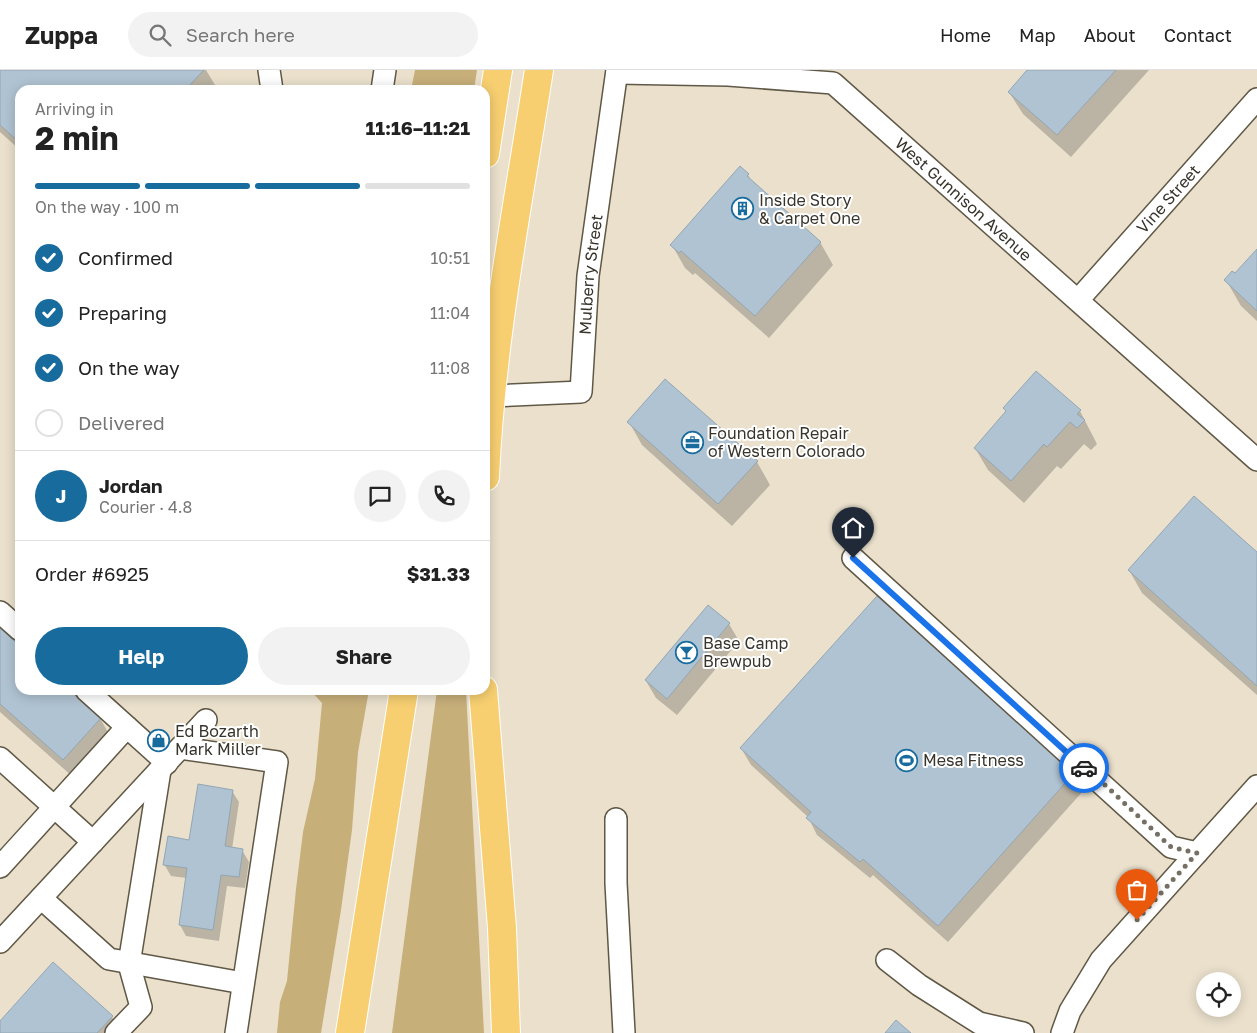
<!DOCTYPE html>
<html lang="en">
<head>
<meta charset="utf-8">
<style>
	:root { --surface:#fff; --page:#f2f2f2; --text:#222; --muted:#767676; --line:#e0e0e0; --accent:#186c9d }
	body { margin:0; font-family:"Golos Text",sans-serif; background:var(--page); color:var(--text); height:100vh; display:flex; flex-direction:column; font-size:19px; white-space:nowrap }
	* { box-sizing:border-box; margin:0 }
	p { font-size:16px; color:var(--muted) }
	.icon { flex:none; width:28px; height:28px; fill:none; stroke:currentColor; stroke-width:2; stroke-linecap:round; stroke-linejoin:round }
	.map { position:relative; flex:1; overflow:hidden }
	.panel { position:absolute; left:15px; top:15px; width:475px; height:610px; display:flex; flex-direction:column; background:var(--surface); border-radius:15px; box-shadow:0 2px 12px #0003 }
	.panel>* { flex:none }
	.fabs { position:absolute; left:1196px; top:902px; display:grid; gap:10px }
	.fabs a { display:grid; place-items:center; width:45px; height:45px; border-radius:50%; background:var(--surface); box-shadow:0 2px 12px #0003; font-size:25px }
	.pin { position:absolute; display:grid; place-items:center; width:42px; height:42px; color:#fff; margin:-51px -21px; border-radius:50% 50% 50% 0; rotate:-45deg; box-shadow:0 0 5px #0007 }
	.pin .icon { rotate:45deg }
	.courier { position:absolute; display:grid; place-items:center; width:50px; height:50px; margin:-25px; border:4px solid #1a73e8; border-radius:50%; background:#fff; color:#222; box-shadow:0 1px 6px #0007 }
	.headline em { font-style:normal; font-weight:700 }
	.headline div { display:flex; flex-direction:column-reverse }
	.headline { display:flex; align-items:center; justify-content:space-between; height:85px; padding:0 20px }
	h1 { font-size:32px; font-weight:700; line-height:38px }
	.bar { display:grid; grid-template-columns:repeat(4,1fr); gap:8px 5px; align-content:center; height:60px; padding:0 20px }
	.bar i { height:6px; border-radius:4px; background:var(--line) }
	.bar .active { background:var(--accent) }
	.bar p { grid-column:span 4 }
	.line { display:flex; align-items:center; gap:12px; padding:0 20px; border-top:1px solid var(--line) }
	.line div { flex:1 }
	.round { display:grid; place-items:center; flex:none; width:52px; height:52px; border-radius:26px; background:var(--page) }
	ol { padding:0 20px; list-style:none }
	li { display:flex; align-items:center; gap:15px; height:55px }
	li p { margin-inline-start:auto }
	li .icon { padding:5px; border-radius:50%; background:var(--accent); color:#fff; stroke-width:4 }
	li:last-child { color:var(--muted) }
	li i { width:28px; height:28px; border:2px solid var(--line); border-radius:50% }
	.primary-button { display:flex; gap:10px; margin-top:auto; padding:10px 20px }
	.primary-button a { flex:1; height:58px; border-radius:30px; background:var(--accent); color:#fff; font-size:20px; font-weight:700; line-height:58px; text-align:center }
	.primary-button a+a { background:var(--page); color:var(--text) }
	header { display:flex; align-items:center; gap:30px; box-sizing:border-box; height:70px; padding:0 25px; background:var(--surface); border-bottom:1px solid var(--line) }
	header strong { font-size:24px }
	nav { display:flex; gap:28px; margin-inline-start:auto; font-size:18px }
	.search { width:350px; height:45px; background:var(--page); display:flex; align-items:center; gap:12px; box-sizing:border-box; padding:0 18px; border-radius:28px; color:var(--muted); font-size:19px }
	.map>svg:first-child { display:block }
	.green { fill:#c7af7a }
	.shadow { fill:#0003 }
	.building { fill:#b0c3d2; stroke:#93a6b4 }
	.lines { fill:none; stroke-linecap:round; stroke-linejoin:round }
	.minor-casing { stroke:#605846; stroke-width:24 }
	.highway-casing { stroke:#fff; stroke-width:30 }
	.minor { stroke:#fff; stroke-width:21 }
	.highway { stroke:#f7cf71; stroke-width:28 }
	.done { stroke:#767064; stroke-width:5; stroke-dasharray:0 9 }
	.route { stroke:#1a73e8; stroke-width:6 }
	.labels { text-anchor:middle; stroke-width:4; stroke-linejoin:round; paint-order:stroke }
	.street-label { font-size:16px; fill:#37342c; stroke:#fff }
	.poi-label { font-size:16px; fill:#37342c; stroke:#fff; text-anchor:start }
</style>
</head>
<body>
<header>
<strong>Zuppa</strong>
<div class="search"><svg class="icon" aria-label="search" viewBox="0 0 24 24"><circle cx="10" cy="10" r="6"/><path d="M15 15l6 6"/></svg>Search here</div>
<nav><a>Home</a><a>Map</a><a>About</a><a>Contact</a></nav>
</header>
<div class="map">
<svg width="1257" height="963" viewBox="0 0 1257 963">
	<rect width="100%" height="100%" fill="#eae0cc"/>
	<path class="green" d="M 415,0 L 477,0 L 474,20 L 411,20 Z
		M 310,620 L 369,620 L 358,682 L 352,760 L 341,840 L 321,963 L 277,963 L 280,932 L 287,911 L 296,819 L 303,762 L 315,709 L 322,633 Z
		M 437,620 L 466,620 L 484,963 L 392,963 Z"/>
	<path class="shadow" d="M 0,0 L 206,0 L 215,15 L 211,20 L 20,20 L 20,80 L 0,62 Z
		M 1028,0 L 1149,0 L 1071,87 L 1023,44 L 1009,22 Z
		M 748,105 L 752,112 L 820,172 L 833,195 L 769,268 L 695,203 L 693,205 L 685,198 L 672,175 Z
		M 1257,181 L 1257,251 L 1241,236 L 1226,210 L 1235,205 Z
		M 1004,338 L 1080,341 L 1097,374 L 1091,380 L 1084,374 L 1061,399 L 1057,396 L 1024,433 L 988,400 L 975,378 L 1007,343 Z
		M 629,352 L 757,392 L 770,415 L 732,456 L 642,375 Z
		M 1257,484 L 1257,625 L 1142,523 L 1129,500 Z
		M 729,554 L 739,571 L 677,645 L 656,628 L 646,611 Z
		M 0,560 L 20,577 L 20,620 L 68,620 L 100,648 L 110,666 L 73,707 L 0,642 Z
		M 741,678 L 1074,702 L 1084,720 L 948,872 L 873,805 L 870,808 L 817,765 L 808,747 L 751,695 Z
		M 232,721 L 239,732 L 232,779 L 242,780 L 249,792 L 245,818 L 227,816 L 219,871 L 186,866 L 180,855 L 187,808 L 171,806 L 164,794 L 191,771 Z
		M 112,947 L 121,963 L 0,963 L 0,953 Z"/>
	<path class="building" d="M 0,0 L 204,0 L 185,20 L 20,20 L 20,73 L 0,55 Z
		M 1027,0 L 1116,0 L 1057,65 L 1008,22 Z
		M 740,96 L 749,104 L 747,106 L 821,172 L 755,246 L 681,181 L 679,183 L 670,175 Z
		M 1257,179 L 1257,241 L 1224,210 L 1232,201 L 1235,203 Z
		M 1036,301 L 1081,340 L 1077,344 L 1085,350 L 1077,358 L 1070,352 L 1047,377 L 1044,374 L 1011,411 L 974,378 L 1006,341 L 1003,338 Z
		M 665,309 L 758,391 L 718,434 L 627,352 Z
		M 1194,426 L 1257,482 L 1257,616 L 1128,500 Z
		M 877,526 L 1075,702 L 938,856 L 863,789 L 860,792 L 806,748 L 811,742 L 740,678 Z
		M 708,535 L 730,553 L 667,629 L 645,610 Z
		M 0,558 L 20,576 L 20,620 L 70,620 L 101,648 L 63,690 L 0,634 Z
		M 198,714 L 233,720 L 225,776 L 243,779 L 239,807 L 221,805 L 213,860 L 179,855 L 187,798 L 163,795 L 168,766 L 189,770 Z
		M 53,892 L 113,946 L 97,963 L 0,963 L 0,951 Z
		M 896,950 L 911,963 L 885,963 Z"/>
	<g class="lines">
		<defs>
			<g id="minor">
				<path d="M 269,0 L 272,20"/>
				<path id="s1" d="M 617,3 L 728,5 L 833,13 L 1257,390"/>
				<path d="M 382,20 L 385,0"/>
				<path id="s2" d="M 1079,229 L 1257,29"/>
				<path id="s3" d="M 491,326 L 581,322 L 588,206 L 617,0"/>
				<path d="M 853,488 L 1171,777 L 1197,783"/>
				<path d="M 0,542 L 20,560"/>
				<path d="M 86,620 L 167,693"/>
				<path d="M 180,678 L 277,692 L 236,963"/>
				<path d="M 0,688 L 93,772"/>
				<path d="M 616,749 L 616,813 L 624,963"/>
				<path d="M 0,797 L 127,657"/>
				<path d="M 41,828 L 109,889 L 243,913"/>
				<path d="M 0,872 L 206,650"/>
				<path d="M 887,890 L 919,915 L 979,953 L 1023,963"/>
				<path d="M 116,963 L 141,937 L 129,894 L 160,700"/>
				<path d="M 1062,963 L 1070,941 L 1101,890 L 1257,716"/>
			</g>
			<path id="highway" d="M 485,84 L 498,0
				M 485,407 C 491,270 518,135 539,0
				M 483,620 L 502,858 L 506,963
				M 350,963 L 404,620"/>
		</defs>
		<use href="#minor" class="minor-casing"/>
		<use href="#highway" class="highway-casing"/>
		<use href="#minor" class="minor"/>
		<use href="#highway" class="highway"/>
	</g>
	<g class="lines">
		<path class="done" d="M 1084,698 L 1104,714 L 1171,777 L 1197,783 L 1137,850"/>
		<path class="route" d="M 853,488 L 1084,698"/>
	</g>
	<defs>
		<symbol id="building-ring" viewBox="-11 -11 22 22"><circle r="9.5" fill="#fff" stroke="#186c9d" stroke-width="1.5"/><path d="M-4-6H4V6H1V3H-1V6H-4ZM-2.5-4.3h1.7v1.8h-1.7ZM.8-4.3h1.7v1.8H.8ZM-2.5-1h1.7V.8h-1.7ZM.8-1h1.7V.8H.8Z" fill="#186c9d"/></symbol>
		<symbol id="office-ring" viewBox="-11 -11 22 22"><circle r="9.5" fill="#fff" stroke="#186c9d" stroke-width="1.5"/><path d="M-6-3h4V-5.5h4V-3h4V5H-6ZM-1-4.5V-3h2v-1.5ZM-6 0V1H6V0Z" fill="#186c9d"/></symbol>
		<symbol id="bar-ring" viewBox="-11 -11 22 22"><circle r="9.5" fill="#fff" stroke="#186c9d" stroke-width="1.5"/><path d="M-6-5H6L.8 .8V4.5H3.5V6h-7V4.5H-.8V.8Z" fill="#186c9d"/></symbol>
		<symbol id="shop-ring" viewBox="-11 -11 22 22"><circle r="9.5" fill="#fff" stroke="#186c9d" stroke-width="1.5"/><path d="M-5-2.5h2.3a2.7 3.5 0 0 1 5.4 0H5L5.5 6h-11ZM-1.5-2.5h3a1.5 2.3 0 0 0-3 0Z" fill="#186c9d"/></symbol>
		<symbol id="stadium-ring" viewBox="-11 -11 22 22"><circle r="9.5" fill="#fff" stroke="#186c9d" stroke-width="1.5"/><path d="M0-5a6.5 5 0 1 0 0 10a6.5 5 0 1 0 0-10ZM-3.5-1.8h7v3.6h-7Z" fill="#186c9d"/></symbol>
	</defs>
	<g fill-rule="evenodd">
		<use href="#building-ring" x="730" y="126" width="25" height="25"/>
		<use href="#office-ring" x="680" y="360" width="25" height="25"/>
		<use href="#bar-ring" x="674" y="570" width="25" height="25"/>
		<use href="#shop-ring" x="146" y="658" width="25" height="25"/>
		<use href="#stadium-ring" x="894" y="678" width="25" height="25"/>
	</g>
	<g class="labels">
		<g class="street-label">
			<text dy="6" stroke="none"><textPath href="#s1" startOffset="391">West Gunnison Avenue</textPath></text>
			<text dy="6" stroke="none"><textPath href="#s2" startOffset="134">Vine Street</textPath></text>
			<text dy="6" stroke="none"><textPath href="#s3" startOffset="208">Mulberry Street</textPath></text>
		</g>
		<g class="poi-label">
			<text x="759" y="136">Inside Story<tspan x="759" dy="18">&amp; Carpet One</tspan></text>
			<text x="708" y="369">Foundation Repair<tspan x="708" dy="18">of Western Colorado</tspan></text>
			<text x="703" y="579">Base Camp<tspan x="703" dy="18">Brewpub</tspan></text>
			<text x="175" y="667">Ed Bozarth<tspan x="175" dy="18">Mark Miller</tspan></text>
			<text x="923" y="696">Mesa Fitness</text>
		</g>
	</g>
</svg>
<div class="fabs">
<a><svg class="icon" aria-label="locate" viewBox="0 0 24 24"><circle cx="12" cy="12" r="6"/><path d="M12 2v4M12 18v4M2 12h4M18 12h4"/></svg></a>
</div>
<div class="pin" style="left:1137px;top:850px;background:#ea580c"><svg class="icon" aria-label="bag" viewBox="0 0 24 24"><path d="M5 8h14l-1 12H6zM9 8a3 3 0 0 1 6 0"/></svg></div>
<div class="pin" style="left:853px;top:488px;background:#1f2937"><svg class="icon" aria-label="home" viewBox="0 0 24 24"><path d="M3 11l9-7 9 7M6 9v11h12V9"/></svg></div>
<div class="courier" style="left:1084px;top:698px"><svg class="icon" aria-label="car" viewBox="0 0 24 24"><path d="M5 17H2v-5l4-1 3-4h7l3 4 3 1v5h-3M9 17h6M6 11h13"/><circle cx="7" cy="17" r="2"/><circle cx="17" cy="17" r="2"/></svg></div>
<section class="panel">
<div class="headline"><div><h1>2 min</h1><p>Arriving in</p></div><em>11:16–11:21</em></div>
<div class="bar"><i class="active"></i><i class="active"></i><i class="active"></i><i></i><p>On the way · 100 m</p></div>
<ol>
<li><svg class="icon" aria-label="check" viewBox="0 0 24 24"><path d="M5 12l5 5 9-10"/></svg>Confirmed<p>10:51</p></li>
<li><svg class="icon" aria-label="check" viewBox="0 0 24 24"><path d="M5 12l5 5 9-10"/></svg>Preparing<p>11:04</p></li>
<li><svg class="icon" aria-label="check" viewBox="0 0 24 24"><path d="M5 12l5 5 9-10"/></svg>On the way<p>11:08</p></li>
<li><i></i>Delivered</li>
</ol>
<div class="line" style="height:90px"><b class="round" style="background:var(--accent);color:#fff">J</b><div><b>Jordan</b><p>Courier · 4.8</p></div><a class="round"><svg class="icon" aria-label="chat" viewBox="0 0 24 24"><path d="M4 5h16v11H9l-5 4z"/></svg></a><a class="round"><svg class="icon" aria-label="phone" viewBox="0 0 24 24"><path d="M5 4h4l2 5-3 2q2 4 5 5l2-3 5 2v4C11 20 4 13 5 4z"/></svg></a></div>
<div class="line" style="height:65px"><div>Order #6925</div><b>$31.33</b></div>
<div class="primary-button"><a>Help</a><a>Share</a></div>
</section>
</div>
</body>
</html>
